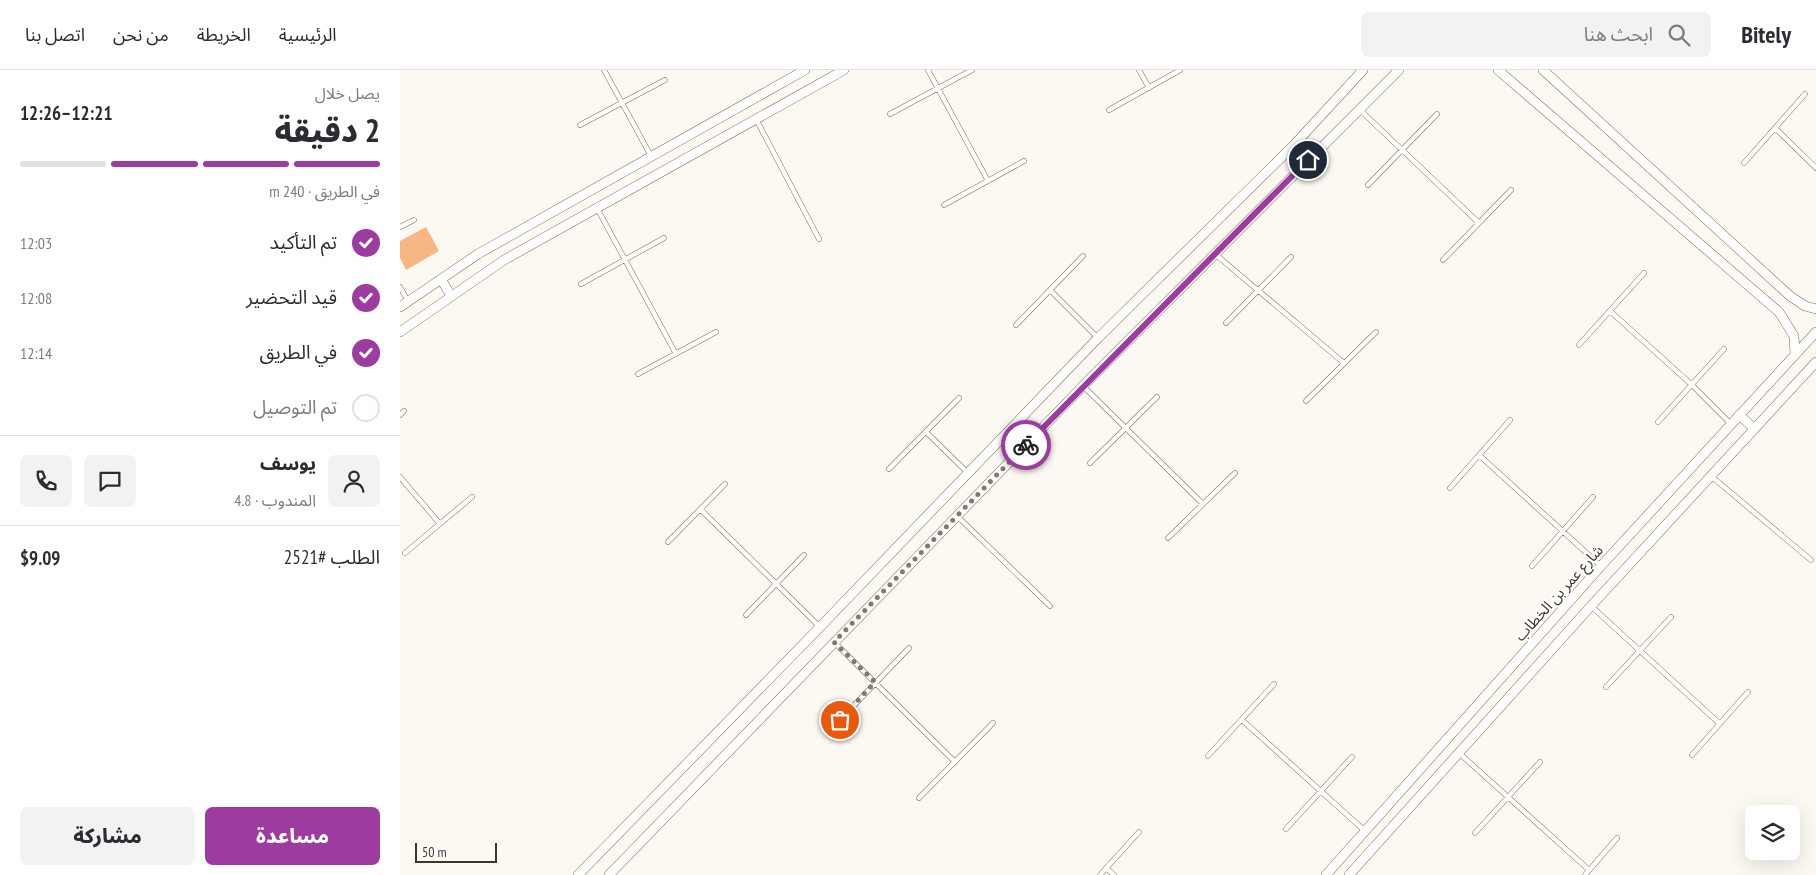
<!DOCTYPE html>
<html lang="ar">
<head>
<meta charset="utf-8">
<style>
	:root { --surface:#fff; --page:#f2f2f3; --text:#2b2b33; --muted:#7c7c81; --line:#e1e1e2; --accent:#9d3ba1 }
	body { margin:0; font-family:"PT Sans Narrow","Noto Sans Arabic",sans-serif; background:var(--page); color:var(--text); direction:rtl; height:100vh; display:flex; flex-direction:column; font-size:19px; white-space:nowrap }
	* { box-sizing:border-box; margin:0 }
	p { font-size:16px; color:var(--muted) }
	.icon { flex:none; width:28px; height:28px; fill:none; stroke:currentColor; stroke-width:2; stroke-linecap:round; stroke-linejoin:round }
	.map { position:relative; flex:1; overflow:hidden; direction:ltr }
	.sheet { display:flex; flex-direction:column; background:var(--surface); width:400px }
	.sheet>* { flex:none }
	.fabs { position:absolute; left:1345px; top:735px; display:grid; gap:10px }
	.fabs a { display:grid; place-items:center; width:55px; height:55px; border-radius:8px; background:var(--surface); box-shadow:0 5px 20px #0002; font-size:25px }
	.scale { position:absolute; left:15px; bottom:12px; width:82px; box-sizing:border-box; padding-left:5px; border:2px solid #3d3629; border-top:0; font-size:14px; line-height:18px; white-space:nowrap; color:#3d3629; -webkit-text-stroke:4px #fff; paint-order:stroke }
	.pin { position:absolute; display:grid; place-items:center; width:42px; height:42px; color:#fff; margin:-21px; border:2px solid #fff; border-radius:50%; box-shadow:0 1px 5px #0007 }
	.courier { position:absolute; display:grid; place-items:center; width:50px; height:50px; margin:-25px; border:4px solid #9d3ba1; border-radius:50%; background:#fff; color:#222; box-shadow:0 1px 6px #0007 }
	.head em { font-style:normal; font-weight:800 }
	.head div { display:flex; flex-direction:column-reverse }
	.head { display:flex; align-items:center; justify-content:space-between; height:85px; padding:0 20px }
	h1 { font-size:32px; font-weight:800; line-height:38px }
	.bar { display:grid; grid-template-columns:repeat(4,1fr); gap:8px 5px; align-content:center; height:60px; padding:0 20px }
	.bar i { height:6px; border-radius:4px; background:var(--line) }
	.bar .on { background:var(--accent) }
	.bar p { grid-column:span 4 }
	.line { display:flex; align-items:center; gap:12px; padding:0 20px; border-top:1px solid var(--line) }
	.line div { flex:1 }
	.round { display:grid; place-items:center; flex:none; width:52px; height:52px; border-radius:8px; background:var(--page) }
	ol { padding:0 20px; list-style:none }
	li { display:flex; align-items:center; gap:15px; height:55px }
	li p { margin-inline-start:auto }
	li .icon { padding:5px; border-radius:50%; background:var(--accent); color:#fff; stroke-width:4 }
	li:last-child { color:var(--muted) }
	li i { width:28px; height:28px; border:2px solid var(--line); border-radius:50% }
	.button { display:flex; gap:10px; margin-top:auto; padding:10px 20px }
	.button a { flex:1; height:58px; border-radius:8px; background:var(--accent); color:#fff; font-size:20px; font-weight:800; line-height:58px; text-align:center }
	.button a+a { background:var(--page); color:var(--text) }
	header { display:flex; align-items:center; gap:30px; box-sizing:border-box; height:70px; padding:0 25px; background:var(--surface); border-bottom:1px solid var(--line) }
	header strong { font-size:24px }
	nav { display:flex; gap:28px; margin-inline-start:auto; font-size:18px }
	.search { width:350px; height:45px; background:var(--page); display:flex; align-items:center; gap:12px; box-sizing:border-box; padding:0 18px; border-radius:8px; color:var(--muted); font-size:19px }
	main { display:flex; flex:1; min-height:0 }
	.map>svg:first-child { display:block }
	.building { fill:#f8b682 }
	.lines { fill:none; stroke-linecap:round; stroke-linejoin:round }
	.service-casing { stroke:#7f6e51; stroke-width:5.5 }
	.minor-casing { stroke:#7f6e51; stroke-width:10 }
	.service { stroke:#fff; stroke-width:4.5 }
	.minor { stroke:#fff; stroke-width:9 }
	.done { stroke:#807a6f; stroke-width:5; stroke-dasharray:0 9 }
	.route { stroke:#9d3ba1; stroke-width:6 }
	.labels { text-anchor:middle; stroke-width:4; stroke-linejoin:round; paint-order:stroke }
	.street-label { font-size:15px; fill:#3d3629; stroke:#fff }
</style>
</head>
<body>
<header>
<strong>Bitely</strong>
<div class="search"><svg class="icon" aria-label="search" viewBox="0 0 24 24"><circle cx="10" cy="10" r="6"/><path d="M15 15l6 6"/></svg>ابحث هنا</div>
<nav><a>الرئيسية</a><a>الخريطة</a><a>من نحن</a><a>اتصل بنا</a></nav>
</header>
<main>
<div class="map">
<svg width="1416" height="805" viewBox="0 0 1416 805">
	<rect width="100%" height="100%" fill="#fcf9f2"/>
	<path class="building" d="M 26,157 L 39,181 L 6,200 L 0,188 L 0,171 Z"/>
	<g class="lines">
		<defs>
			<path id="service" d="M 204,0 L 251,86
				M 528,0 L 588,111
				M 739,0 L 749,18
				M 959,39 L 1079,153
				M 709,40 L 780,0
				M 490,44 L 572,0
				M 356,49 L 419,169
				M 180,55 L 265,10
				M 1375,58 L 1416,98
				M 1344,93 L 1405,24
				M 968,115 L 1037,44
				M 544,135 L 624,91
				M 197,138 L 276,284
				M 0,157 L 14,150
				M 815,184 L 944,293
				M 1043,190 L 1111,120
				M 181,214 L 264,168
				M 0,217 L 8,231
				M 650,220 L 698,268
				M 1210,241 L 1292,315 L 1331,354
				M 826,253 L 891,187
				M 616,255 L 683,186
				M 1179,275 L 1244,203
				M 238,304 L 316,262
				M 683,316 L 803,434
				M 906,331 L 976,262
				M 0,345 L 4,341
				M 1258,352 L 1324,279
				M 526,362 L 568,403
				M 1079,385 L 1201,496
				M 690,393 L 757,327
				M 489,399 L 559,328
				M 1311,406 L 1411,490
				M 0,407 L 40,454
				M 1050,418 L 1110,350
				M 300,439 L 420,557
				M 557,446 L 650,536
				M 768,468 L 835,403
				M 268,472 L 325,414
				M 5,483 L 72,427
				M 1132,496 L 1193,427
				M 1191,536 L 1320,654
				M 346,545 L 404,485
				M 434,572 L 555,692
				M 1206,617 L 1271,547
				M 440,650 L 509,578
				M 842,650 L 965,761
				M 1059,683 L 1189,800
				M 1292,685 L 1348,622
				M 808,686 L 874,614
				M 519,728 L 593,653
				M 886,759 L 952,687
				M 1075,763 L 1140,692
				M 706,798 L 714,805
				M 700,805 L 739,762
				M 1185,805 L 1217,768"/>
			<path id="minor" d="M 1098,0 L 1379,242 L 1394,266 L 1395,284
				M 1143,0 L 1390,226 L 1405,236 L 1416,239
				M 894,75 L 908,91
				M 41,209 L 51,226
				M 0,237 L 78,184 L 405,0
				M 0,262 L 104,190 L 444,0
				M 1339,345 L 1354,358
				M 178,805 L 420,557 L 698,268 L 894,75 L 963,0
				M 209,805 L 683,316 L 999,0
				M 926,805 L 1201,496 L 1416,262
				M 949,805 L 1191,536 L 1416,292"/>
		</defs>
		<use href="#service" class="service-casing"/>
		<use href="#minor" class="minor-casing"/>
		<use href="#service" class="service"/>
		<use href="#minor" class="minor"/>
	</g>
	<g class="lines">
		<path class="done" d="M 440,650 L 475,612 L 434,572 L 626,375"/>
		<path class="route" d="M 626,375 L 908,90"/>
	</g>
	<g class="labels">
		<g class="street-label">
			<text transform="translate(1159 523) rotate(-48)" y="5">شارع عمر بن الخطاب</text>
		</g>
	</g>
</svg>
<div class="fabs">
<a><svg class="icon" aria-label="layers" viewBox="0 0 24 24"><path d="M12 4l9 5-9 5-9-5zM3 14l9 5 9-5"/></svg></a>
</div>
<div class="scale">50 m</div>
<div class="pin" style="left:440px;top:650px;background:#ea580c"><svg class="icon" aria-label="bag" viewBox="0 0 24 24"><path d="M5 8h14l-1 12H6zM9 8a3 3 0 0 1 6 0"/></svg></div>
<div class="pin" style="left:908px;top:90px;background:#1f2937"><svg class="icon" aria-label="home" viewBox="0 0 24 24"><path d="M3 11l9-7 9 7M6 9v11h12V9"/></svg></div>
<div class="courier" style="left:626px;top:375px"><svg class="icon" aria-label="bike" viewBox="0 0 24 24"><circle cx="6" cy="16" r="4"/><circle cx="18" cy="16" r="4"/><path d="M6 16l4-8h5l3 8M10 8l3 8H6M13 5h3"/></svg></div>
</div>
<section class="sheet">
<div class="head"><div><h1>2 دقيقة</h1><p>يصل خلال</p></div><em>12:21–12:26</em></div>
<div class="bar"><i class="on"></i><i class="on"></i><i class="on"></i><i></i><p>في الطريق · 240 m</p></div>
<ol>
<li><svg class="icon" aria-label="check" viewBox="0 0 24 24"><path d="M5 12l5 5 9-10"/></svg>تم التأكيد<p>12:03</p></li>
<li><svg class="icon" aria-label="check" viewBox="0 0 24 24"><path d="M5 12l5 5 9-10"/></svg>قيد التحضير<p>12:08</p></li>
<li><svg class="icon" aria-label="check" viewBox="0 0 24 24"><path d="M5 12l5 5 9-10"/></svg>في الطريق<p>12:14</p></li>
<li><i></i>تم التوصيل</li>
</ol>
<div class="line" style="height:90px"><a class="round"><svg class="icon" aria-label="person" viewBox="0 0 24 24"><circle cx="12" cy="8" r="4"/><path d="M4 21q1-7 8-7t8 7"/></svg></a><div><b>يوسف</b><p>المندوب · 4.8</p></div><a class="round"><svg class="icon" aria-label="chat" viewBox="0 0 24 24"><path d="M4 5h16v11H9l-5 4z"/></svg></a><a class="round"><svg class="icon" aria-label="phone" viewBox="0 0 24 24"><path d="M5 4h4l2 5-3 2q2 4 5 5l2-3 5 2v4C11 20 4 13 5 4z"/></svg></a></div>
<div class="line" style="height:65px"><div>الطلب #2521</div><b>$9.09</b></div>
<div class="button"><a>مساعدة</a><a>مشاركة</a></div>
</section>
</main>
</body>
</html>
